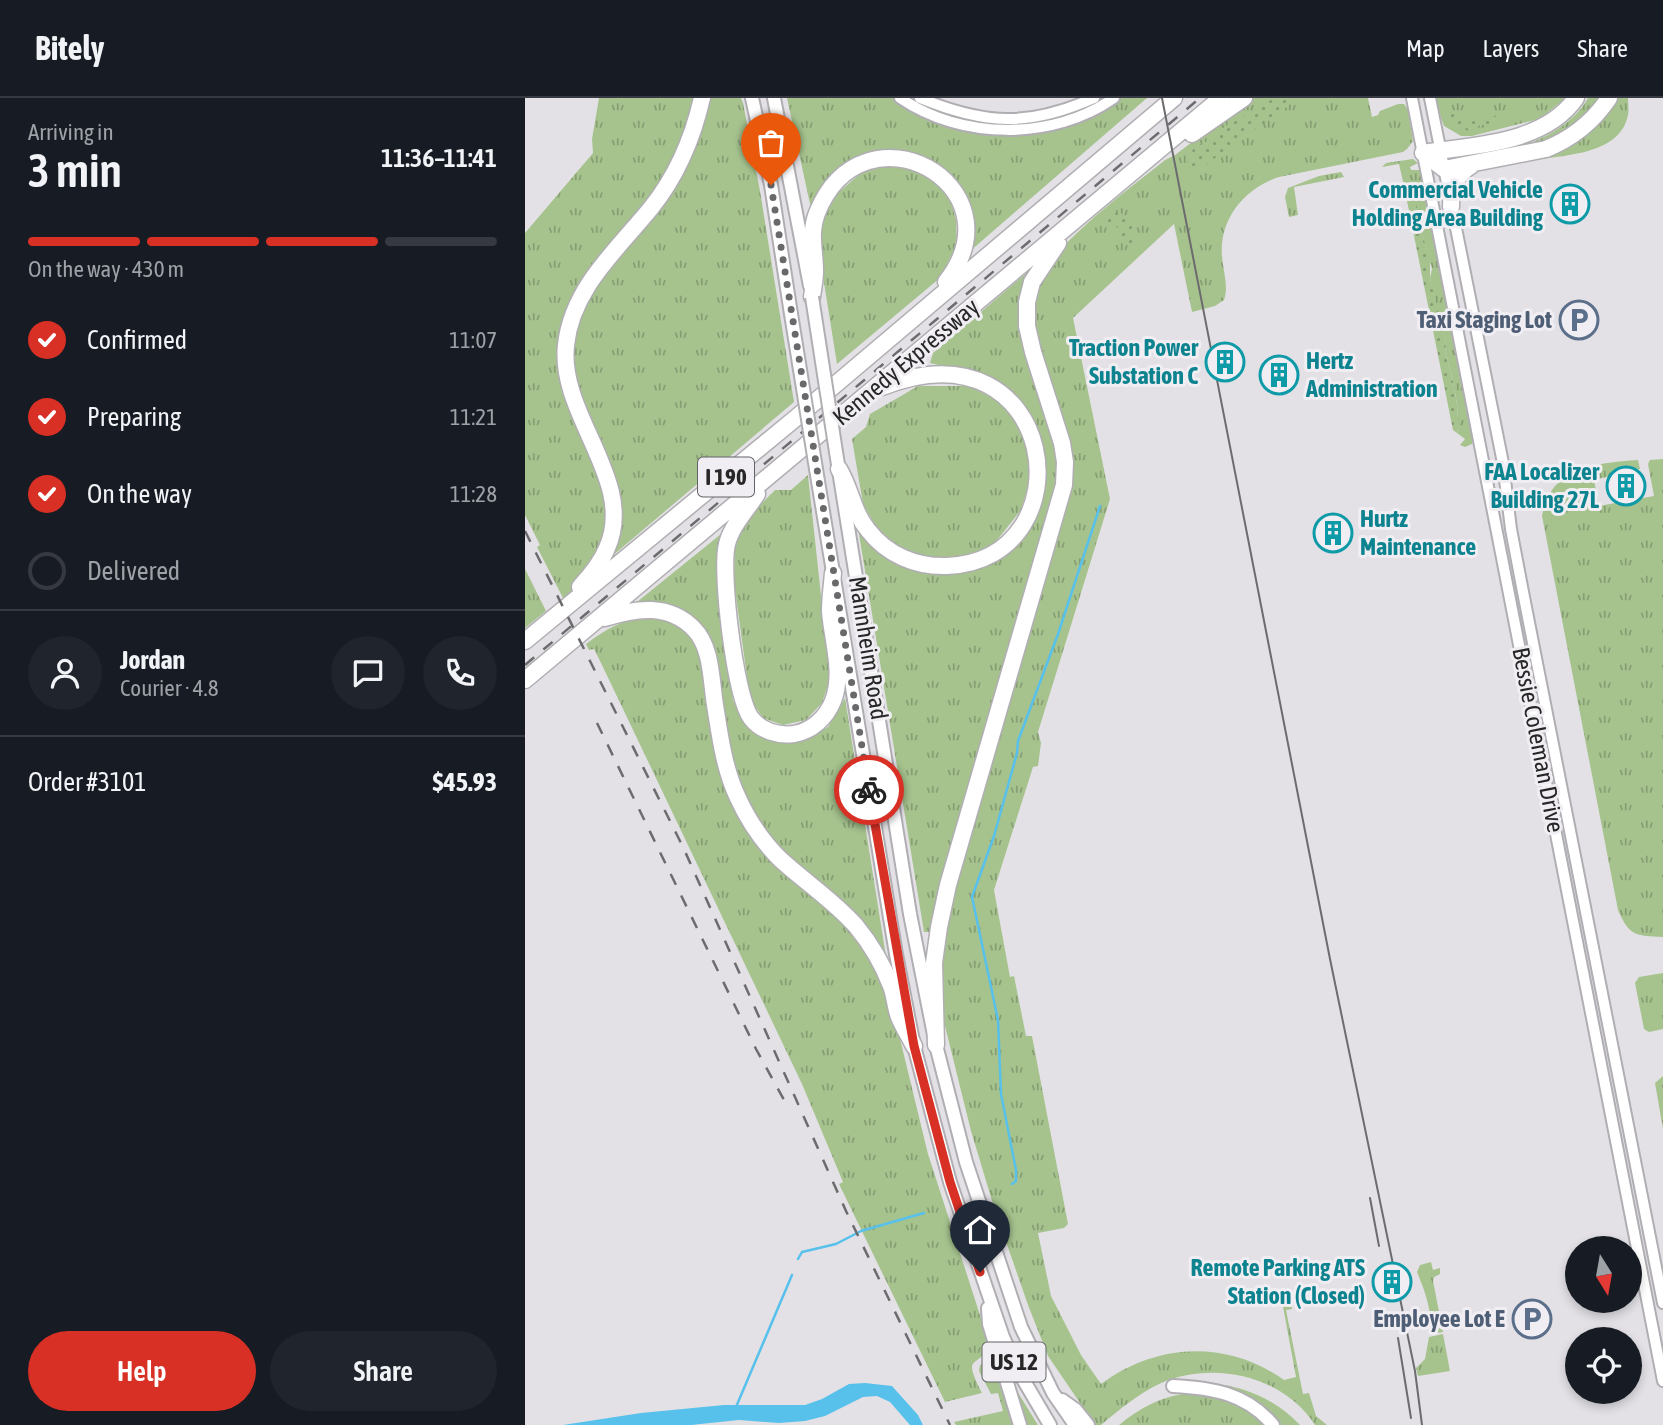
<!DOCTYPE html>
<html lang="en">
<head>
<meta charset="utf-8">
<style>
	:root { --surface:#171b24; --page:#20242c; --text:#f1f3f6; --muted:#9ea1a6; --line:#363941; --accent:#d93025 }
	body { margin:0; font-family:"Asap Condensed",sans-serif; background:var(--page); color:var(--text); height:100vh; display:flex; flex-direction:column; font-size:26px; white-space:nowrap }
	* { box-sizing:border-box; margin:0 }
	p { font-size:23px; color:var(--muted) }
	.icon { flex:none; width:38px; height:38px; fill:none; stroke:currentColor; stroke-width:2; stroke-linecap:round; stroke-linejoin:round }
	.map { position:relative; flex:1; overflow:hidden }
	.details { display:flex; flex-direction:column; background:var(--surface); width:525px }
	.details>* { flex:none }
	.needle { width:46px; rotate:169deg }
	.fabs { position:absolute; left:1040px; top:1138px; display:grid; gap:14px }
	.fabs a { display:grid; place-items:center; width:77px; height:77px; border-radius:50%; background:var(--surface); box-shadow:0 4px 10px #0003; font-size:35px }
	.pin { position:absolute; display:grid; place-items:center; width:60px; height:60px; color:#fff; margin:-72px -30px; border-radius:50% 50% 50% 0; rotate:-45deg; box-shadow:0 0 7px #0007 }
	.pin .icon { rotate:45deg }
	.courier { position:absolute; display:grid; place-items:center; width:70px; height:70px; margin:-35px; border:5px solid #d93025; border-radius:50%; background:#fff; color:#222; box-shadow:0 2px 9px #0007 }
	.overview em { font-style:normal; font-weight:600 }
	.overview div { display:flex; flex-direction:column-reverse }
	.overview { display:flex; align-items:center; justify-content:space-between; height:119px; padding:0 28px }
	h1 { font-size:46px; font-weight:600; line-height:52px }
	.bar { display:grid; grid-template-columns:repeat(4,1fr); gap:10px 7px; align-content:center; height:84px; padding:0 28px }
	.bar i { height:9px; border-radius:5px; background:var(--line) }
	.bar .selected { background:var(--accent) }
	.bar p { grid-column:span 4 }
	.line { display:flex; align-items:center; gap:18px; padding:0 28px; border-top:2px solid var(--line) }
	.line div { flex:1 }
	.round { display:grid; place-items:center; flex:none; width:74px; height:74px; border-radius:37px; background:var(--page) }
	ol { padding:0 28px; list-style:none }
	li { display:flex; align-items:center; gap:21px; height:77px }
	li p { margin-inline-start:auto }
	li .icon { padding:7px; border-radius:50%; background:var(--accent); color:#fff; stroke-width:4 }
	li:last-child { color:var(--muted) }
	li i { width:38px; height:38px; border:4px solid var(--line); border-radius:50% }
	.primary-button { display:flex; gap:14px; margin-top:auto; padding:14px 28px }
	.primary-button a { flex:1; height:80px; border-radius:42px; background:var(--accent); color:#fff; font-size:28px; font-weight:600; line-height:80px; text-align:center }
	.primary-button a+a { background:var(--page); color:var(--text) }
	header { display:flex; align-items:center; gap:42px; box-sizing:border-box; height:98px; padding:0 35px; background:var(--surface); border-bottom:2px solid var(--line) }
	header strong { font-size:33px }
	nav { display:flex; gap:38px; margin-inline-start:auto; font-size:24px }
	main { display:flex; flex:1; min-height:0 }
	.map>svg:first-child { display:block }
	.grass { fill:url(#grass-tufts) }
	.garden { fill:url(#garden-dots) }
	.water { fill:#57c1eb }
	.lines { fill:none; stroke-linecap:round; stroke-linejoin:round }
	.stream { stroke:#57c1eb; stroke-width:2.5 }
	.tertiary-casing { stroke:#b0aeb2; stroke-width:14 }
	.primary-casing { stroke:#b0aeb2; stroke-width:16 }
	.motorway-casing { stroke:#b0aeb2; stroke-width:19 }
	.tertiary { stroke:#fff; stroke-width:10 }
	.primary { stroke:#fff; stroke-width:12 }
	.motorway { stroke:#fff; stroke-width:16 }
	.tram { stroke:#6c6b6e; stroke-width:2 }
	.rail { stroke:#6c6b6e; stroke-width:2.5; stroke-dasharray:12 12; stroke-linecap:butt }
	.primary-bridge-casing { stroke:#b0aeb2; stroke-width:16; stroke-linecap:butt }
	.primary-bridge { stroke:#fff; stroke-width:12 }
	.done { stroke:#69686a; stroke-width:7; stroke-dasharray:0 12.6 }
	.route { stroke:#d93025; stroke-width:9 }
	.labels { text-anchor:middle; stroke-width:6; stroke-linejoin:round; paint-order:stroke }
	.shield { fill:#f0eef3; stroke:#636365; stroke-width:2 }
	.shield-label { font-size:23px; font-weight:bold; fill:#272728 }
	.culture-label { font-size:24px; font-weight:bold; fill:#0d838f; stroke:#f0eef3; text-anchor:end }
	.service-label { font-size:24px; font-weight:bold; fill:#4e5e75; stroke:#f0eef3; text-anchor:end }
	.street-label { font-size:24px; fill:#272728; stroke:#f0eef3 }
</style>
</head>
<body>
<header>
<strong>Bitely</strong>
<nav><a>Map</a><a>Layers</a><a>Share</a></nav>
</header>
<main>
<section class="details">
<div class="overview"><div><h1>3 min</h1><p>Arriving in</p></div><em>11:36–11:41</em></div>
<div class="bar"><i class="selected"></i><i class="selected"></i><i class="selected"></i><i></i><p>On the way · 430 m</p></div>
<ol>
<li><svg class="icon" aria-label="check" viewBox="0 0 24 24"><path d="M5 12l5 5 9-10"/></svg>Confirmed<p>11:07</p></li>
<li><svg class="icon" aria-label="check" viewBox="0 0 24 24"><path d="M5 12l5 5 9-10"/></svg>Preparing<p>11:21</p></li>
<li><svg class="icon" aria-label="check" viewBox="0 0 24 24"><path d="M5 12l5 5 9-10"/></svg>On the way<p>11:28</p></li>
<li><i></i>Delivered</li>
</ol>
<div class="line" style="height:126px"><a class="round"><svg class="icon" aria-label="person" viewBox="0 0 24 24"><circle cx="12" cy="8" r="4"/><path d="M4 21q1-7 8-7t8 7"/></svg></a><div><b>Jordan</b><p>Courier · 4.8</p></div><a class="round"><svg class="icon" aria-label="chat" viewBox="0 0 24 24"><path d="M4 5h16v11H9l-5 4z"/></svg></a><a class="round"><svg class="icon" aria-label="phone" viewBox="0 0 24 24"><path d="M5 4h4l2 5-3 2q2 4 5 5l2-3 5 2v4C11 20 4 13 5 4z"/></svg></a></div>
<div class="line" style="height:91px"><div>Order #3101</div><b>$45.93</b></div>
<div class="primary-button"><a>Help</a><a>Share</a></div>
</section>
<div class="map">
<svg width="1138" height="1327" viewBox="0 0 1138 1327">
	<defs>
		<pattern id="grass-tufts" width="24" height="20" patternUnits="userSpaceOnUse" patternTransform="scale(1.75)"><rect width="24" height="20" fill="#a6c38e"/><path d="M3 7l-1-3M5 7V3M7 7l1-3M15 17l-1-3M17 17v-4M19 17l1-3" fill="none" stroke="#879e74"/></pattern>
		<pattern id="garden-dots" width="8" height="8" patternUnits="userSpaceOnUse" patternTransform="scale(1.75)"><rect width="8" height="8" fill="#a6c38e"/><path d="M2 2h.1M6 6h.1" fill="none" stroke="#879e74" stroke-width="1.8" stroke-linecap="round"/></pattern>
	</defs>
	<rect width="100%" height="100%" fill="#e3e1e6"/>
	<path class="grass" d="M 74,0 L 170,0 L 151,55 L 120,107 L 62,175 L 39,217 L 32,252 L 37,295 L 80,396 L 83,438 L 53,488 L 38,500 L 12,449 L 15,447 L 0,417 L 0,135 L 68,55 L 67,41 Z
		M 183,0 L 216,0 L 218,5 L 235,93 L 269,304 L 86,459 L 93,435 L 49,285 L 46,249 L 55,214 L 70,189 L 157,76 L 179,25 Z
		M 262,0 L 368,0 L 404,20 L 521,33 L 551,25 L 582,11 L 596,0 L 622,0 L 444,154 L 447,124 L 434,87 L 420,71 L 400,60 L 381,54 L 357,54 L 287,115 Z
		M 725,0 L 843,0 L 847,19 L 853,17 L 855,13 L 873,6 L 879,6 L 883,12 L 888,43 L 882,51 L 878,54 L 754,79 C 720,90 694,121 697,158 C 698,173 704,188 699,202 L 690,208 L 667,214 L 649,126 L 548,220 L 585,401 L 513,634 L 516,645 L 513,668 L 508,669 L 469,792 L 485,879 L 489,878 L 501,938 L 507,938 L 543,1126 L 539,1130 L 513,1135 L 526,1198 L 556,1257 L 576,1286 C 631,1245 702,1241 759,1282 L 771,1279 L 757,1203 L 765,1199 L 767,1211 L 761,1212 L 778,1296 L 784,1295 L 791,1318 L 802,1327 L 790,1327 C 758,1277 687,1262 634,1286 C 613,1296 594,1312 576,1327 L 570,1327 L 523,1258 L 503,1207 L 468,1106 L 446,1033 L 420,928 L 415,887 L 418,842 L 427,800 L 546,384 L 509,230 C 509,213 509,198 515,182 C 529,145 608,88 640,62 L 650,57 Z
		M 909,0 L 1041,0 L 1014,21 L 947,38 L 936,38 L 919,28 Z
		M 1063,0 L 1078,0 L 1036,39 L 996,49 C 1022,39 1049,25 1063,0 Z
		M 1089,0 L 1103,0 C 1103,5 1104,12 1103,17 C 1095,58 1036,57 1003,63 L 1002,60 Z
		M 888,61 L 893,65 L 885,69 L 886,72 L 896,72 L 948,336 L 947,346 L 940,349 L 935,347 L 940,341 L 932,335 C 937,319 926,271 920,254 L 921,246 L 910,205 L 905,180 L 907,171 L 897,135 L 898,127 L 883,88 L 879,88 L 874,66 L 857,69 L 861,65 Z
		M 360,68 L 388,71 L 409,82 L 426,104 L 431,122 L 432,146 L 415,180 L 312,266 L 293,147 L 299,117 L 314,94 L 336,75 Z
		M 816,74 L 819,79 L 769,89 L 773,117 L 764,119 L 760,99 L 763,90 L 794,78 Z
		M 505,172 L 501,255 L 533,363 L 532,392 L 463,619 L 405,834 L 399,834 L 333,430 C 346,440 375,467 389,471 C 460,491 522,436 520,364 C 520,356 515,347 513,339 C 508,326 499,307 489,297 C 466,276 433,272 405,265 L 408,255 Z
		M 393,288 L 444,288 L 475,304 L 499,337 L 507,375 L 496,412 L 469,446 L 438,459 L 408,462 L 371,447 L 352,430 L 338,406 L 327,341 L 341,329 L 345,316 Z
		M 1138,361 L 1138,839 C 1111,838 1104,838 1093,812 L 1017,418 C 1025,369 1071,365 1113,362 L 1115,371 L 1069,382 L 1074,408 L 1129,398 L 1123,366 L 1125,362 Z
		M 283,377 L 305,581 L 297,605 L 281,622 L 258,627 L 238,620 L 225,601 L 209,484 L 210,444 L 229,413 L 250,392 L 266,392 Z
		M 196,436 L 192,457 L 195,501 L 208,602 L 221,628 L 251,644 L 277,644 L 303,629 L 320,600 L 362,865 L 242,739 L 215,695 L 203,649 L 190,564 L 144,508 L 112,504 Z
		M 0,471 L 21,513 L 0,530 Z
		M 128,518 L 151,526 L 172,545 L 200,693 L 224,736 L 246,762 L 320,827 L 335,844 L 349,867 L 368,912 L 403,1056 L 464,1245 C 455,1274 435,1252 457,1295 L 420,1304 L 314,1086 L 318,1084 L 277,986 L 77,567 L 69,551 L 64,552 L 61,546 C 86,528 97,522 128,518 Z
		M 1138,875 L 1138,931 L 1124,934 L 1119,931 L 1110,885 L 1114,879 Z
		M 1138,978 L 1138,1031 L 1130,985 Z
		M 906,1164 L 908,1172 L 915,1170 L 915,1176 L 909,1179 L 908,1183 L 918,1234 L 905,1236 C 908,1215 900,1193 892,1174 L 895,1167 Z
		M 918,1236 L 925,1273 L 893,1278 L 891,1270 L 900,1261 L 904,1239 Z
		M 470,1261 L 490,1327 L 431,1327 L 429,1324 L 478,1313 L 473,1295 L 466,1296 L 454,1273 L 455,1267 Z
		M 700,1287 C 730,1293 754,1305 775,1327 L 754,1327 L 734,1306 Z
		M 490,1290 L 513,1327 L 500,1327 Z
		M 667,1295 C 700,1296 716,1306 742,1327 L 594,1327 C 616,1309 639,1297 667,1295 Z"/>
	<path class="garden" d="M 749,0 L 774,0 L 669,75 L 664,76 L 663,61 L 669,49 L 688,41 L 706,23 L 722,17 Z
		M 927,12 L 939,22 L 944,23 L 951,19 L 961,23 L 975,15 L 977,21 L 965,27 L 955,27 L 944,34 L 935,27 L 922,23 L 919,17 Z
		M 879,88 L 886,88 L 889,93 L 890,104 L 895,117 L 897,135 L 905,162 L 905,180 L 921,246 L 920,254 C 926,271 937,319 932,335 L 928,332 Z
		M 594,114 L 609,123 L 611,140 L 605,146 L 599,148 C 591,133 602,129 580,126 L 577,121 L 581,115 Z"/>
	<path class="water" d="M 340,1285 L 367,1288 L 393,1317 L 398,1327 L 385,1327 L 365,1304 L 352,1298 L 338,1299 L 300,1318 L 280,1323 L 254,1325 L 214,1322 L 166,1327 L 38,1327 L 116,1315 L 199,1307 L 280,1307 L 297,1301 L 324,1286 Z"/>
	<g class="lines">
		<path class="stream" d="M 487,1086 L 491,1083 L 491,1072 L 476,996 L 473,922 L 447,799 L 469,738 L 492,655 L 493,643 L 533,536 L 575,408
			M 273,1161 L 277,1154 L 311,1146 L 336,1133 L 399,1115
			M 211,1309 L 267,1177"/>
		<defs>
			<path id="tertiary" d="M 375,0 C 436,42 528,43 589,0
				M 395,0 C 460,27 504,29 569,0
				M 887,0 L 1138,1283
				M 905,0 L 978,365 L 986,431 L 998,494 L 1138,1205"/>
			<path id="primary" d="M 227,0 L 246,87 L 266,216
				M 249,0 L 285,188
				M 311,354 L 385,816 L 411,947 L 441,1064 L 496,1229 L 528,1295 L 550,1327
				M 291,371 L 371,856 L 389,948 L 425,1084 L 478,1239 L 495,1276 L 525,1327
				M 463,1210 L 464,1226 L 495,1327
				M 648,1288 C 687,1290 721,1295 748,1327
				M 537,1302 L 551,1312 L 563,1327"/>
			<path id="motorway" d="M 667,36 L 719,0
				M 898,55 L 919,71 L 1021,51 C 1048,40 1068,24 1084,0
				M 898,55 C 949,47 1019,46 1051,0
				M 926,109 C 926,90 930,77 947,67
				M 287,199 C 288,191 290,181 290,173 C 290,152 284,135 292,115 C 338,0 497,86 421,184
				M 314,371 C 326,391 328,414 343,432 C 362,457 391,469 422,468 C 566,462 534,219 357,289
				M 232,396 C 222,412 207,427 202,446 C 195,473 210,598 226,620 C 236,633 253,638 269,636 C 287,633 301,620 308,603 C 319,574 307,542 305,513 C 305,500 307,487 308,475
				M 55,489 C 66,477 76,465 82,450 C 112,383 33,317 41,247 C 47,190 92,152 126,110 C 151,79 168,39 177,0
				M 80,520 C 111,510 144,505 169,531 C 187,549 186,583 190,607 C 195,638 199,671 213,700 C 223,722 238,744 255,761 C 280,784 309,803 331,828 C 345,845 358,867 366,888 C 370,898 370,909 374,919 C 378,929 384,938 389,948
				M 0,543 L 272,319 L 649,0
				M 0,582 L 696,0
				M 411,947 L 409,865 L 414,829 L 423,787 L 539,387 L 540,364 L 537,345 L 508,254 L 502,228 L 502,204 L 507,184 L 533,145"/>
		</defs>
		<use href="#tertiary" class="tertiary-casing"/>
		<use href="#primary" class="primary-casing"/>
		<use href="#motorway" class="motorway-casing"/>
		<use href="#tertiary" class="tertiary"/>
		<use href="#primary" class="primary"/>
		<use href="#motorway" class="motorway"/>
		<path class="tram" d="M 637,0 L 805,861 L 890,1273 L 897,1327
			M 845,1100 L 854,1148
			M 873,1240 L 886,1320"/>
		<path class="rail" d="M 0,433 L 158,749 L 321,1113 L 425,1327
			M 0,567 L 675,0
			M 72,625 L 231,951 L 259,1002"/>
		<defs>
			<path id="primary-bridge" d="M 287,199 L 311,354
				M 266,216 L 291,371"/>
		</defs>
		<use href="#primary-bridge" class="primary-bridge-casing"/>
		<use href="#primary-bridge" class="primary-bridge"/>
	</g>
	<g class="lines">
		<path class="done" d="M 246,87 L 344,692"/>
		<path class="route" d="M 344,692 L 389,948 L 425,1084 L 455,1174"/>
	</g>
	<defs>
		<symbol id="building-ring" viewBox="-11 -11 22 22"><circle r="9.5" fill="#f0eef3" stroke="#0f9aa8" stroke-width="1.5"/><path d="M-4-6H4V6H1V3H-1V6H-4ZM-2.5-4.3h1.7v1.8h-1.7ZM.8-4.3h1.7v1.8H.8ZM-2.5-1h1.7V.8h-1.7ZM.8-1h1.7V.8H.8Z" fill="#0f9aa8"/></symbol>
		<symbol id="parking-ring" viewBox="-11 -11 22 22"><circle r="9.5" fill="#f0eef3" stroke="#5c6f8a" stroke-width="1.5"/><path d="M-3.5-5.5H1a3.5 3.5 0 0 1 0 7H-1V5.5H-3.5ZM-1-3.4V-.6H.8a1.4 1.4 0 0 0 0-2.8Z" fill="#5c6f8a"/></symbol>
	</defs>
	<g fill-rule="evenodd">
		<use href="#building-ring" x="1023" y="84" width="44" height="44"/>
		<use href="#parking-ring" x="1032" y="200" width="44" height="44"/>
		<use href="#building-ring" x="678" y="242" width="44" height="44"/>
		<use href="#building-ring" x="732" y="255" width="44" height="44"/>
		<use href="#building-ring" x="1079" y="366" width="44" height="44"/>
		<use href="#building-ring" x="786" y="413" width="44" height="44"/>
		<use href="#building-ring" x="845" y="1162" width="44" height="44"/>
		<use href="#parking-ring" x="985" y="1199" width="44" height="44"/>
	</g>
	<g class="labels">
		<g class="shield">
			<rect x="173" y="359.5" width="56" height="39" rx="5"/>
			<rect x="457.5" y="1244.5" width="63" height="39" rx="5"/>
		</g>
		<g class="shield-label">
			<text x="201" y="387">I 190</text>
			<text x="489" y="1272">US 12</text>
		</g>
		<g class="culture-label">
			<text x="1018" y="100">Commercial Vehicle<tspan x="1018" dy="28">Holding Area Building</tspan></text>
			<text x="673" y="258">Traction Power<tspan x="673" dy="28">Substation C</tspan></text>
			<text x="781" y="271" text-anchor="start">Hertz<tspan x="781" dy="28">Administration</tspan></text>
			<text x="1074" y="382">FAA Localizer<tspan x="1074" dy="28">Building 27L</tspan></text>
			<text x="835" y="429" text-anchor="start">Hurtz<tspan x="835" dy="28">Maintenance</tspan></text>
			<text x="840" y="1178">Remote Parking ATS<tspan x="840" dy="28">Station (Closed)</tspan></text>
		</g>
		<g class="service-label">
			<text x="1027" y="230">Taxi Staging Lot</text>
			<text x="980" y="1229">Employee Lot E</text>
		</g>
		<g class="street-label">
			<text transform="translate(381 264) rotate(-40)" y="8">Kennedy Expressway</text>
			<text transform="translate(343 550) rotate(81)" y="8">Mannheim Road</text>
			<text transform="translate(1013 642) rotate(79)" y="8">Bessie Coleman Drive</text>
		</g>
	</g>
</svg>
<div class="fabs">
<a><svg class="needle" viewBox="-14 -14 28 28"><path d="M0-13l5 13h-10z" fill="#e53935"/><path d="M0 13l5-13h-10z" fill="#9ea1a6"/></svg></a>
<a><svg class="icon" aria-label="locate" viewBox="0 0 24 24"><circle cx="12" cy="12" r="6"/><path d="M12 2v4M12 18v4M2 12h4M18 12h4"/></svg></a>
</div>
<div class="pin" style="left:246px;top:87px;background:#ea580c"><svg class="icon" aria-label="bag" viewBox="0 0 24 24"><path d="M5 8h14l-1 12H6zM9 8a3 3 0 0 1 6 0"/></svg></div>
<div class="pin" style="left:455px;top:1174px;background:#1f2937"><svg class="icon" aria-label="home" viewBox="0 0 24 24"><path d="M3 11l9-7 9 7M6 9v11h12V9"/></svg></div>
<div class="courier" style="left:344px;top:692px"><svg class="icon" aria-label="bike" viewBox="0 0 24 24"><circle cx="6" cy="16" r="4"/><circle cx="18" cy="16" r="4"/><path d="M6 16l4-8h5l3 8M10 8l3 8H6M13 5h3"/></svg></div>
</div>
</main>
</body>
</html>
